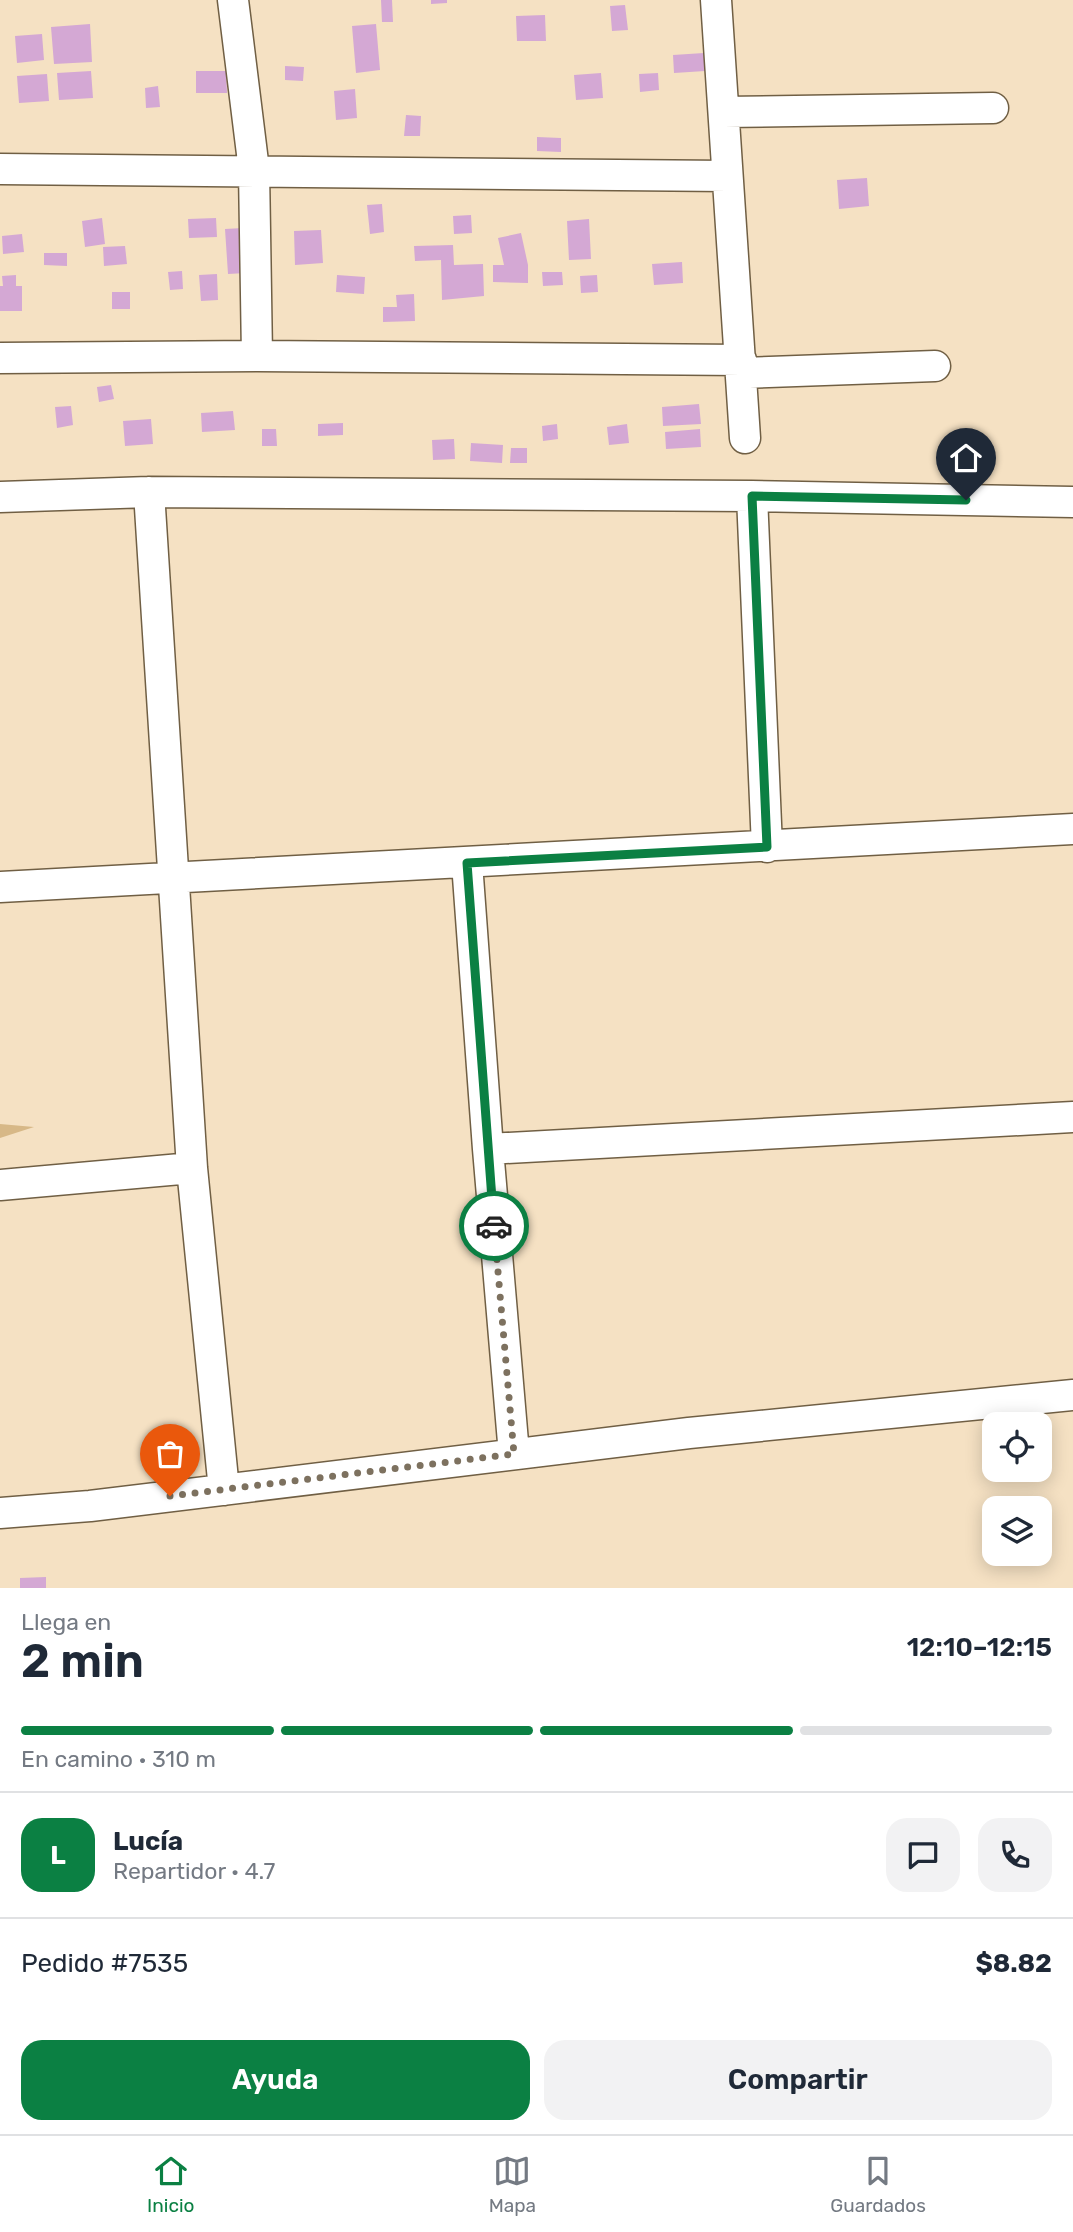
<!DOCTYPE html>
<html lang="es">
<head>
<meta charset="utf-8">
<style>
	:root { --surface:#fff; --page:#f2f2f3; --text:#1f2937; --muted:#747a83; --line:#e0e1e3; --accent:#0b8043 }
	body { margin:0; font-family:Rubik,sans-serif; background:var(--page); color:var(--text); height:100vh; display:flex; flex-direction:column; font-size:26px; white-space:nowrap }
	* { box-sizing:border-box; margin:0 }
	p { font-size:23px; color:var(--muted) }
	.icon { flex:none; width:38px; height:38px; fill:none; stroke:currentColor; stroke-width:2; stroke-linecap:round; stroke-linejoin:round }
	.map { position:relative; height:1588px; overflow:hidden }
	.sheet { display:flex; flex-direction:column; background:var(--surface); flex:1 }
	.sheet>* { flex:none }
	.fabs { position:absolute; left:982px; top:1412px; display:grid; gap:14px }
	.fabs a { display:grid; place-items:center; width:70px; height:70px; border-radius:14px; background:var(--surface); box-shadow:0 4px 18px #0003; font-size:35px }
	.pin { position:absolute; display:grid; place-items:center; width:60px; height:60px; color:#fff; margin:-72px -30px; border-radius:50% 50% 50% 0; rotate:-45deg; box-shadow:0 0 7px #0007 }
	.pin .icon { rotate:45deg }
	.courier { position:absolute; display:grid; place-items:center; width:70px; height:70px; margin:-35px; border:5px solid #0b8043; border-radius:50%; background:#fff; color:#222; box-shadow:0 2px 9px #0007 }
	.headline em { font-style:normal; font-weight:600 }
	.headline div { display:flex; flex-direction:column-reverse }
	.headline { display:flex; align-items:center; justify-content:space-between; height:119px; padding:0 21px }
	h1 { font-size:46px; font-weight:600; line-height:52px }
	.bar { display:grid; grid-template-columns:repeat(4,1fr); gap:10px 7px; align-content:center; height:84px; padding:0 21px }
	.bar i { height:9px; border-radius:5px; background:var(--line) }
	.bar .selected { background:var(--accent) }
	.bar p { grid-column:span 4 }
	.line { display:flex; align-items:center; gap:18px; padding:0 21px; border-top:2px solid var(--line) }
	.line div { flex:1 }
	.round { display:grid; place-items:center; flex:none; width:74px; height:74px; border-radius:21px; background:var(--page) }
	.primary-button { display:flex; gap:14px; margin-top:auto; padding:14px 21px }
	.primary-button a { flex:1; height:80px; border-radius:21px; background:var(--accent); color:#fff; font-size:28px; font-weight:600; line-height:80px; text-align:center }
	.primary-button a+a { background:var(--page); color:var(--text) }
	.menu { display:flex; justify-content:space-around; align-items:center; height:98px; border-top:2px solid var(--line); background:var(--surface); font-size:19px; color:var(--muted) }
	.menu a { display:grid; justify-items:center; gap:4px }
	.menu .selected { color:var(--accent) }
	.map>svg:first-child { display:block }
	.green { fill:#d7b887 }
	.building { fill:#d4a8d4 }
	.lines { fill:none; stroke-linecap:round; stroke-linejoin:round }
	.minor-casing { stroke:#705f44; stroke-width:33 }
	.minor { stroke:#fff; stroke-width:30 }
	.done { stroke:#7d715f; stroke-width:7; stroke-dasharray:0 12.6 }
	.route { stroke:#0b8043; stroke-width:9 }
</style>
</head>
<body>
<div class="map">
<svg width="1073" height="1588" viewBox="0 0 1073 1588">
	<rect width="100%" height="100%" fill="#f5e1c3"/>
	<path class="green" d="M 0,1124 L 34,1127 L 0,1138 Z"/>
	<path class="building" d="M 381,0 L 392,0 L 393,22 L 382,22 Z
		M 431,0 L 447,0 L 447,3 L 431,4 Z
		M 625,5 L 628,30 L 612,31 L 610,6 Z
		M 545,15 L 546,41 L 517,41 L 516,16 Z
		M 90,24 L 92,62 L 54,64 L 51,27 Z
		M 376,24 L 380,70 L 356,73 L 352,26 Z
		M 42,34 L 44,60 L 17,63 L 15,36 Z
		M 704,53 L 705,71 L 674,73 L 673,55 Z
		M 285,66 L 304,67 L 303,81 L 285,80 Z
		M 91,71 L 93,98 L 59,100 L 57,73 Z
		M 196,71 L 226,71 L 227,93 L 196,93 Z
		M 601,73 L 603,98 L 576,100 L 574,75 Z
		M 658,73 L 659,90 L 640,92 L 639,74 Z
		M 47,74 L 49,101 L 19,103 L 17,76 Z
		M 158,86 L 160,107 L 146,108 L 145,88 Z
		M 355,89 L 357,118 L 336,120 L 334,91 Z
		M 406,115 L 421,116 L 420,136 L 404,136 Z
		M 537,137 L 561,138 L 561,152 L 537,151 Z
		M 867,178 L 869,206 L 839,209 L 837,180 Z
		M 382,204 L 384,232 L 370,234 L 367,205 Z
		M 471,215 L 472,233 L 454,234 L 453,216 Z
		M 102,218 L 105,244 L 85,247 L 82,221 Z
		M 216,218 L 217,237 L 189,238 L 188,219 Z
		M 589,219 L 591,259 L 569,260 L 567,221 Z
		M 243,228 L 246,273 L 228,274 L 225,229 Z
		M 321,230 L 323,263 L 295,265 L 294,231 Z
		M 521,233 L 528,265 L 528,283 L 493,282 L 493,265 L 504,265 L 498,238 Z
		M 22,234 L 24,252 L 3,254 L 2,236 Z
		M 453,245 L 454,265 L 483,264 L 484,296 L 442,300 L 441,260 L 415,261 L 414,246 Z
		M 125,246 L 127,264 L 104,266 L 103,247 Z
		M 44,253 L 67,253 L 67,266 L 44,265 Z
		M 682,262 L 683,283 L 654,285 L 652,264 Z
		M 182,271 L 183,289 L 170,290 L 168,272 Z
		M 542,272 L 562,272 L 563,285 L 543,286 Z
		M 217,274 L 218,300 L 201,301 L 199,275 Z
		M 16,275 L 16,286 L 22,286 L 22,311 L 0,311 L 0,286 L 3,286 L 2,276 Z
		M 337,275 L 365,277 L 364,294 L 336,292 Z
		M 597,275 L 598,292 L 581,293 L 580,276 Z
		M 112,292 L 130,292 L 130,309 L 112,309 Z
		M 414,294 L 415,321 L 383,322 L 383,307 L 397,307 L 396,295 Z
		M 111,385 L 114,399 L 99,402 L 97,387 Z
		M 699,404 L 701,424 L 663,426 L 662,407 Z
		M 71,406 L 73,425 L 57,428 L 55,407 Z
		M 233,411 L 235,430 L 202,432 L 201,413 Z
		M 151,419 L 153,444 L 125,446 L 123,421 Z
		M 343,423 L 343,435 L 318,436 L 318,424 Z
		M 557,424 L 558,439 L 543,441 L 542,426 Z
		M 627,424 L 629,443 L 609,445 L 607,427 Z
		M 262,429 L 276,429 L 277,446 L 262,446 Z
		M 700,429 L 701,447 L 666,449 L 665,432 Z
		M 454,439 L 455,459 L 433,460 L 432,440 Z
		M 471,443 L 503,445 L 502,463 L 470,461 Z
		M 511,448 L 527,448 L 527,463 L 510,463 Z
		M 46,1577 L 46,1588 L 20,1588 L 20,1578 Z"/>
	<g class="lines">
		<defs>
			<path id="minor" d="M 233,0 L 254,170 L 257,356
				M 716,0 L 745,438
				M 724,112 L 993,108
				M 0,169 L 727,176
				M 0,358 L 257,356 L 741,360
				M 742,373 L 935,366
				M 149,492 L 192,1168 L 224,1490
				M 752,496 L 767,847
				M 0,497 L 149,492 L 752,496 L 1073,502
				M 467,863 L 488,1149 L 514,1454
				M 0,887 L 1073,829
				M 488,1149 L 1073,1117
				M 0,1185 L 192,1168
				M 0,1513 L 90,1506 L 689,1433 L 1073,1395"/>
		</defs>
		<use href="#minor" class="minor-casing"/>
		<use href="#minor" class="minor"/>
	</g>
	<g class="lines">
		<path class="done" d="M 170,1496 L 514,1454 L 494,1226"/>
		<path class="route" d="M 494,1226 L 467,863 L 767,847 L 752,496 L 966,500"/>
	</g>
</svg>
<div class="fabs">
<a><svg class="icon" aria-label="locate" viewBox="0 0 24 24"><circle cx="12" cy="12" r="6"/><path d="M12 2v4M12 18v4M2 12h4M18 12h4"/></svg></a>
<a><svg class="icon" aria-label="layers" viewBox="0 0 24 24"><path d="M12 4l9 5-9 5-9-5zM3 14l9 5 9-5"/></svg></a>
</div>
<div class="pin" style="left:170px;top:1496px;background:#ea580c"><svg class="icon" aria-label="bag" viewBox="0 0 24 24"><path d="M5 8h14l-1 12H6zM9 8a3 3 0 0 1 6 0"/></svg></div>
<div class="pin" style="left:966px;top:500px;background:#1f2937"><svg class="icon" aria-label="home" viewBox="0 0 24 24"><path d="M3 11l9-7 9 7M6 9v11h12V9"/></svg></div>
<div class="courier" style="left:494px;top:1226px"><svg class="icon" aria-label="car" viewBox="0 0 24 24"><path d="M5 17H2v-5l4-1 3-4h7l3 4 3 1v5h-3M9 17h6M6 11h13"/><circle cx="7" cy="17" r="2"/><circle cx="17" cy="17" r="2"/></svg></div>
</div>
<section class="sheet">
<div class="headline"><div><h1>2 min</h1><p>Llega en</p></div><em>12:10–12:15</em></div>
<div class="bar"><i class="selected"></i><i class="selected"></i><i class="selected"></i><i></i><p>En camino · 310 m</p></div>
<div class="line" style="height:126px"><b class="round" style="background:var(--accent);color:#fff">L</b><div><b>Lucía</b><p>Repartidor · 4.7</p></div><a class="round"><svg class="icon" aria-label="chat" viewBox="0 0 24 24"><path d="M4 5h16v11H9l-5 4z"/></svg></a><a class="round"><svg class="icon" aria-label="phone" viewBox="0 0 24 24"><path d="M5 4h4l2 5-3 2q2 4 5 5l2-3 5 2v4C11 20 4 13 5 4z"/></svg></a></div>
<div class="line" style="height:91px"><div>Pedido #7535</div><b>$8.82</b></div>
<div class="primary-button"><a>Ayuda</a><a>Compartir</a></div>
</section>
<nav class="menu">
<a class="selected"><svg class="icon" aria-label="home" viewBox="0 0 24 24"><path d="M3 11l9-7 9 7M6 9v11h12V9"/></svg>Inicio</a>
<a><svg class="icon" aria-label="map" viewBox="0 0 24 24"><path d="M3 6l6-2 6 2 6-2v14l-6 2-6-2-6 2zM9 4v14M15 6v14"/></svg>Mapa</a>
<a><svg class="icon" aria-label="saved" viewBox="0 0 24 24"><path d="M7 4h10v16l-5-4-5 4z"/></svg>Guardados</a>
</nav>
</body>
</html>
